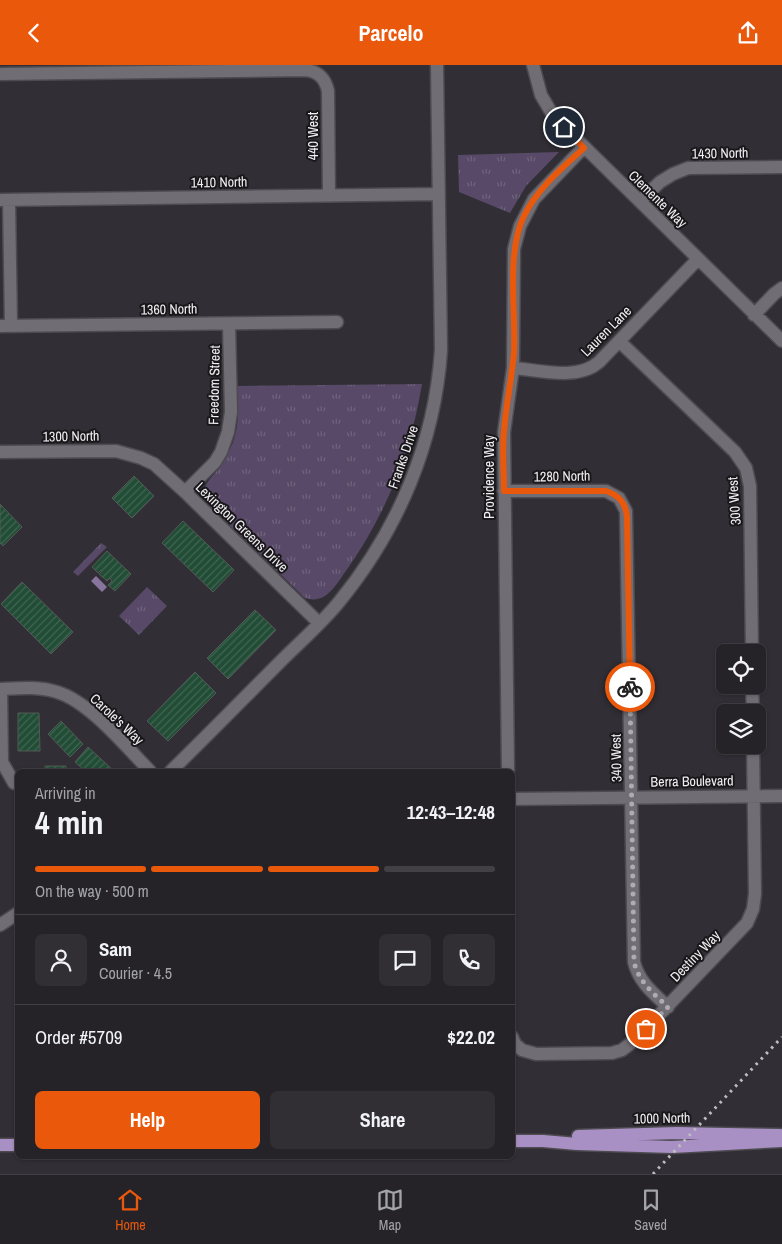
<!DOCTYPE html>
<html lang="en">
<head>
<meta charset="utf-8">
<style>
	:root { --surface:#252328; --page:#312f34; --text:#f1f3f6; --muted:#a3a4a8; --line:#424045; --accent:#ea580c }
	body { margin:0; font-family:"Archivo Narrow",sans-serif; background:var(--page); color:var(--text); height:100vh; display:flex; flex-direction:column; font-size:19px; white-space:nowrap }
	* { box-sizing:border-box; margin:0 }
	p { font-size:16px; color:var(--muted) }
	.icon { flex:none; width:28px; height:28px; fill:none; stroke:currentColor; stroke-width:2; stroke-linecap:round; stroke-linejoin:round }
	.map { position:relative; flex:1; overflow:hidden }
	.panel { position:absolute; left:15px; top:704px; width:500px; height:390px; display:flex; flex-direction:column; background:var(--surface); border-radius:8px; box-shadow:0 1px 4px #0004,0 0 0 1px var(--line) }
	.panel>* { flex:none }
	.controls { position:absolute; left:716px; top:579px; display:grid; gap:10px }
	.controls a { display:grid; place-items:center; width:50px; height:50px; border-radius:8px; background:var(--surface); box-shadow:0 1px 4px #0004,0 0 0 1px var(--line); font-size:25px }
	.pin { position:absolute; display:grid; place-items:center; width:42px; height:42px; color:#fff; margin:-21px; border:2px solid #fff; border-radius:50%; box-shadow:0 1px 5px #0007 }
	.courier { position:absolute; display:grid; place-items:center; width:50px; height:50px; margin:-25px; border:4px solid #ea580c; border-radius:50%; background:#fff; color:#222; box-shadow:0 1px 6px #0007 }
	.overview em { font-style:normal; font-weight:700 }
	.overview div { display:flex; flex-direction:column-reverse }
	.overview { display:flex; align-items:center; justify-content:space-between; height:85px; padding:0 20px }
	h1 { font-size:32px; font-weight:700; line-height:38px }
	.bar { display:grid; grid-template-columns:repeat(4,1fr); gap:8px 5px; align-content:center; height:60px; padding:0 20px }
	.bar i { height:6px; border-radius:4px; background:var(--line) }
	.bar .current { background:var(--accent) }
	.bar p { grid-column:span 4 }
	.line { display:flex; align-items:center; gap:12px; padding:0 20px; border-top:1px solid var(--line) }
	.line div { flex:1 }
	.round { display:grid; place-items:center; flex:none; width:52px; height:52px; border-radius:8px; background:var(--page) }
	.cta { display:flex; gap:10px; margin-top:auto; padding:10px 20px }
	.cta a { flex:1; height:58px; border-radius:8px; background:var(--accent); color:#fff; font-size:20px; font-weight:700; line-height:58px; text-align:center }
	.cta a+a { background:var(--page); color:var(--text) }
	header { display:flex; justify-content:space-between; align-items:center; height:65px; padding:0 20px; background:var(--accent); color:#fff; font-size:22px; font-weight:700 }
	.dock { display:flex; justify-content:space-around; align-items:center; height:70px; border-top:1px solid var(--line); background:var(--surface); font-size:14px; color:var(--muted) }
	.dock a { display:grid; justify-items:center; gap:2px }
	.dock .current { color:var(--accent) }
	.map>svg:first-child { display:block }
	.grass { fill:url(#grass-tufts) }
	.water { fill:url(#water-ripples) }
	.building { fill:url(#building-hatch); stroke:#535a56 }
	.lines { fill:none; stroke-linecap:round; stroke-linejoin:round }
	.minor-casing { stroke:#4d4b50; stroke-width:15 }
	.major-casing { stroke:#4d4b50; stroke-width:15 }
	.minor { stroke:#706d74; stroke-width:12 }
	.major { stroke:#a990c4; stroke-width:12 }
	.rail { stroke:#bfbdc2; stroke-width:3; stroke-dasharray:2.5 5; stroke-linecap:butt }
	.done { stroke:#aeacb0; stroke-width:5; stroke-dasharray:0 9 }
	.route { stroke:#ea580c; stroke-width:6 }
	.labels { text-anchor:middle; stroke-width:4; stroke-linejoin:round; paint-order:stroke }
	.street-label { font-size:14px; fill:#f1eff3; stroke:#19171a }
</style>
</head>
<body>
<header><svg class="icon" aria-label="back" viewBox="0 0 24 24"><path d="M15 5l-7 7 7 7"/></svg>Parcelo<svg class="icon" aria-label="share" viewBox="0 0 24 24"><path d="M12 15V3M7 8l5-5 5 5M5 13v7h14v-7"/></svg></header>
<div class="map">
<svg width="782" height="1109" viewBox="0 0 782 1109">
	<defs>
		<pattern id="grass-tufts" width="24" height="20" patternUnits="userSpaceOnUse" patternTransform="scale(1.25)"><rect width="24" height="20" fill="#574967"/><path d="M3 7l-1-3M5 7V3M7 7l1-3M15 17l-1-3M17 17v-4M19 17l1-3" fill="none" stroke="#70647d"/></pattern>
		<pattern id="water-ripples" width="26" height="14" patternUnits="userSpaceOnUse" patternTransform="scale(1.25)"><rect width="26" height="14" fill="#88759e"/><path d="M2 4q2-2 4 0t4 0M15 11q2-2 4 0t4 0" fill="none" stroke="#6e637c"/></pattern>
		<pattern id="building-hatch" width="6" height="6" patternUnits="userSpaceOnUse" patternTransform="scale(1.25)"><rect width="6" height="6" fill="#214c35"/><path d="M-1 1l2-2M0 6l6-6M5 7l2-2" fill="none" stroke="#426653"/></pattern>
	</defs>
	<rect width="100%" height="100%" fill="#312f35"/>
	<path class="grass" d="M 559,87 L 526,121 L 510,148 L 459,127 L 458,90 Z
		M 422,319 C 411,386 387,447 348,503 C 336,519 327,540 305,533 L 207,438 C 198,422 211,414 220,402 C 224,396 228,389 231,382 C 240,363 238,342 237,321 Z
		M 101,478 L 107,482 L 78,511 L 73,507 Z
		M 147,522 L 167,541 L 139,570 L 119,551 Z"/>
	<path class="water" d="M 96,511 L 107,522 L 102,527 L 91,516 Z"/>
	<path class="building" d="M 134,411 L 154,431 L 132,453 L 112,433 Z
		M 0,439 L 22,462 L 3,481 L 0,478 Z
		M 183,456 L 234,505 L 213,527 L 162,478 Z
		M 107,486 L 131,509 L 115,526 L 108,520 L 112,516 L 110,513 L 107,516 L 99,509 L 102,506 L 101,505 L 98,508 L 92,502 Z
		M 22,517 L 73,567 L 51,589 L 1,539 Z
		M 255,545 L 276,565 L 228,614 L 207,593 Z
		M 195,607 L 216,628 L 168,676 L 147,656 Z
		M 18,648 L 39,648 L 40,686 L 18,686 Z
		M 61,656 L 83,679 L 70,692 L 48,669 Z
		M 88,682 L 114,706 L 85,706 L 75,697 Z
		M 45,701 L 66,701 L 66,706 L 45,706 Z"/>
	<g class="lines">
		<defs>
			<path id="minor" d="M 533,0 L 541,30 L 554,52 L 782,276
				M 0,9 L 305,5 C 318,6 325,13 328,26 L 329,130
				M 0,135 L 439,129
				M 9,135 L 11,261
				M 640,136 L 660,117 L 673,109 L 688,103 L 782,102
				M 754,250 L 774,229 L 782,223
				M 0,261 L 337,257
				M 619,276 L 735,387 L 746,403 L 750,421 L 752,588
				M 513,303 C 539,305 578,316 599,297 L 698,194
				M 0,387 L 116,386 L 141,393 L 154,399 L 185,427 L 319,558
				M 504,426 L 606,426 L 619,433 L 626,446 L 634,897 C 639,917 653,928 668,942
				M 185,427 L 215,397 L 221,387 L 228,367 L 231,347 L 229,259
				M 752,620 L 753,648
				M 0,624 C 19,623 39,621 57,627 C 90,637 126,682 150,706
				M 1,624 L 2,697 L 14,718
				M 171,706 C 208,670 244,633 281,596 C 300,577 322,558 339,537 C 398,465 435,378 441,285 L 437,0
				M 508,706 L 504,367 L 513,303 L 514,184 L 520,161 L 534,134 L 583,83
				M 512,734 L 782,731
				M 0,860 L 18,848
				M 512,972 L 515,979 L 522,985 L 536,989 L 612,988 L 622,985 L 635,975 L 747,858 L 753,844 L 755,829 L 753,680"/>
			<path id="major" d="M 578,1071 L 677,1068 L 780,1070
				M 512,1076 L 543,1076 L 577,1079 L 672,1082 L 782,1076
				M 0,1080 L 18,1080"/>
		</defs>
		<use href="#minor" class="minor-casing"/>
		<use href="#major" class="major-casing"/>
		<use href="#minor" class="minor"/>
		<use href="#major" class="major"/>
		<path class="rail" d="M 653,1109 L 782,972"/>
	</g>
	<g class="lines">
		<path class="done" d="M 630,622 L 634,897 C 639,917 653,928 668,942 L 646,964"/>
		<path class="route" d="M 564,62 L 584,83 C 562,103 537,124 524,151 C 506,187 516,246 514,287 C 512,313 506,339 504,366 C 502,385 504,407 504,426 L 606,426 C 619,430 626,439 627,452 L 630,622"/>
	</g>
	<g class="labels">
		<g class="street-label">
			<text transform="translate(313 71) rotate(-90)" y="5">440 West</text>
			<text transform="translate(720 88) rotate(-1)" y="5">1430 North</text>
			<text transform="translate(219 117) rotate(-1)" y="5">1410 North</text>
			<text transform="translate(658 134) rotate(44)" y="5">Clemente Way</text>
			<text transform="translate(169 244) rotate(-1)" y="5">1360 North</text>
			<text transform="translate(606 266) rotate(-45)" y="5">Lauren Lane</text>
			<text transform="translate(214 320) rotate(-89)" y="5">Freedom Street</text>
			<text transform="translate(71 371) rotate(-1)" y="5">1300 North</text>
			<text transform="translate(403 392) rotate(-71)" y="5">Franks Drive</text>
			<text transform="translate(562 411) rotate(-1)" y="5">1280 North</text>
			<text transform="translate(489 412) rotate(-90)" y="5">Providence Way</text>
			<text transform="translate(734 436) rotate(-94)" y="5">300 West</text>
			<text transform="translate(242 462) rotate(44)" y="5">Lexington Greens Drive</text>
			<text transform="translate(117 654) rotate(43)" y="5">Carole's Way</text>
			<text transform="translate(616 693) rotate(-91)" y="5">340 West</text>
			<text transform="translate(692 716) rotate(-1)" y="5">Berra Boulevard</text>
			<text transform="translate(695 891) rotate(-46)" y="5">Destiny Way</text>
			<text transform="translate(662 1053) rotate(-1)" y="5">1000 North</text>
		</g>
	</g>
</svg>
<div class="controls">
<a><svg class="icon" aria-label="locate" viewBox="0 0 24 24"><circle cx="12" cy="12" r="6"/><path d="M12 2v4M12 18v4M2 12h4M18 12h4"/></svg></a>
<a><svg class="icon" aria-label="layers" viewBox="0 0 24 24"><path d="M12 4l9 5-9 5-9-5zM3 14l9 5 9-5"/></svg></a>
</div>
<div class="pin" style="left:646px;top:964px;background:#ea580c"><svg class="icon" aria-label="bag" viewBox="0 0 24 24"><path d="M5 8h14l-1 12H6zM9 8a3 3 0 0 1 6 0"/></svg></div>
<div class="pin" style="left:564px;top:62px;background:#1f2937"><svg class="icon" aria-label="home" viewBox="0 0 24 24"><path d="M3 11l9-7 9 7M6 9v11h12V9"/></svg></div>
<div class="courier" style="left:630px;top:622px"><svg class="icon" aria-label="bike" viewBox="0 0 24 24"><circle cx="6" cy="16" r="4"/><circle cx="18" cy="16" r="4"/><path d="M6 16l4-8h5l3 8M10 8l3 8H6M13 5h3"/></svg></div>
<section class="panel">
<div class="overview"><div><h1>4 min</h1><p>Arriving in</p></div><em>12:43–12:48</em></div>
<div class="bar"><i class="current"></i><i class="current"></i><i class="current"></i><i></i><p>On the way · 500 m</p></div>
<div class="line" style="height:90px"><a class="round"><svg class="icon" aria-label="person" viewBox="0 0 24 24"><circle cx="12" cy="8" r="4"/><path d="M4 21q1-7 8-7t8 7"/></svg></a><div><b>Sam</b><p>Courier · 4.5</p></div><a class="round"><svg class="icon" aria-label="chat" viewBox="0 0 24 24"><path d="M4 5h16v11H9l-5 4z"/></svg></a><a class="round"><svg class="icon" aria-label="phone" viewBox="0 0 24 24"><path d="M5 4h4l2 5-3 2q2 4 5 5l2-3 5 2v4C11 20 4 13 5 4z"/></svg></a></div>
<div class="line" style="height:65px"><div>Order #5709</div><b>$22.02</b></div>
<div class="cta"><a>Help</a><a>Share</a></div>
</section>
</div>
<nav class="dock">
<a class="current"><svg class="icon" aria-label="home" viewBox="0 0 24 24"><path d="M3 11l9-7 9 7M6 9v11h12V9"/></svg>Home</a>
<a><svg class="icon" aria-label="map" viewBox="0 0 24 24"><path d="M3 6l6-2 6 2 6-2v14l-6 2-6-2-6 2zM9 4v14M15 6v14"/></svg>Map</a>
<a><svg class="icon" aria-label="saved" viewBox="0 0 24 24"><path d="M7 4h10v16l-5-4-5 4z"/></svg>Saved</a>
</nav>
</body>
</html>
